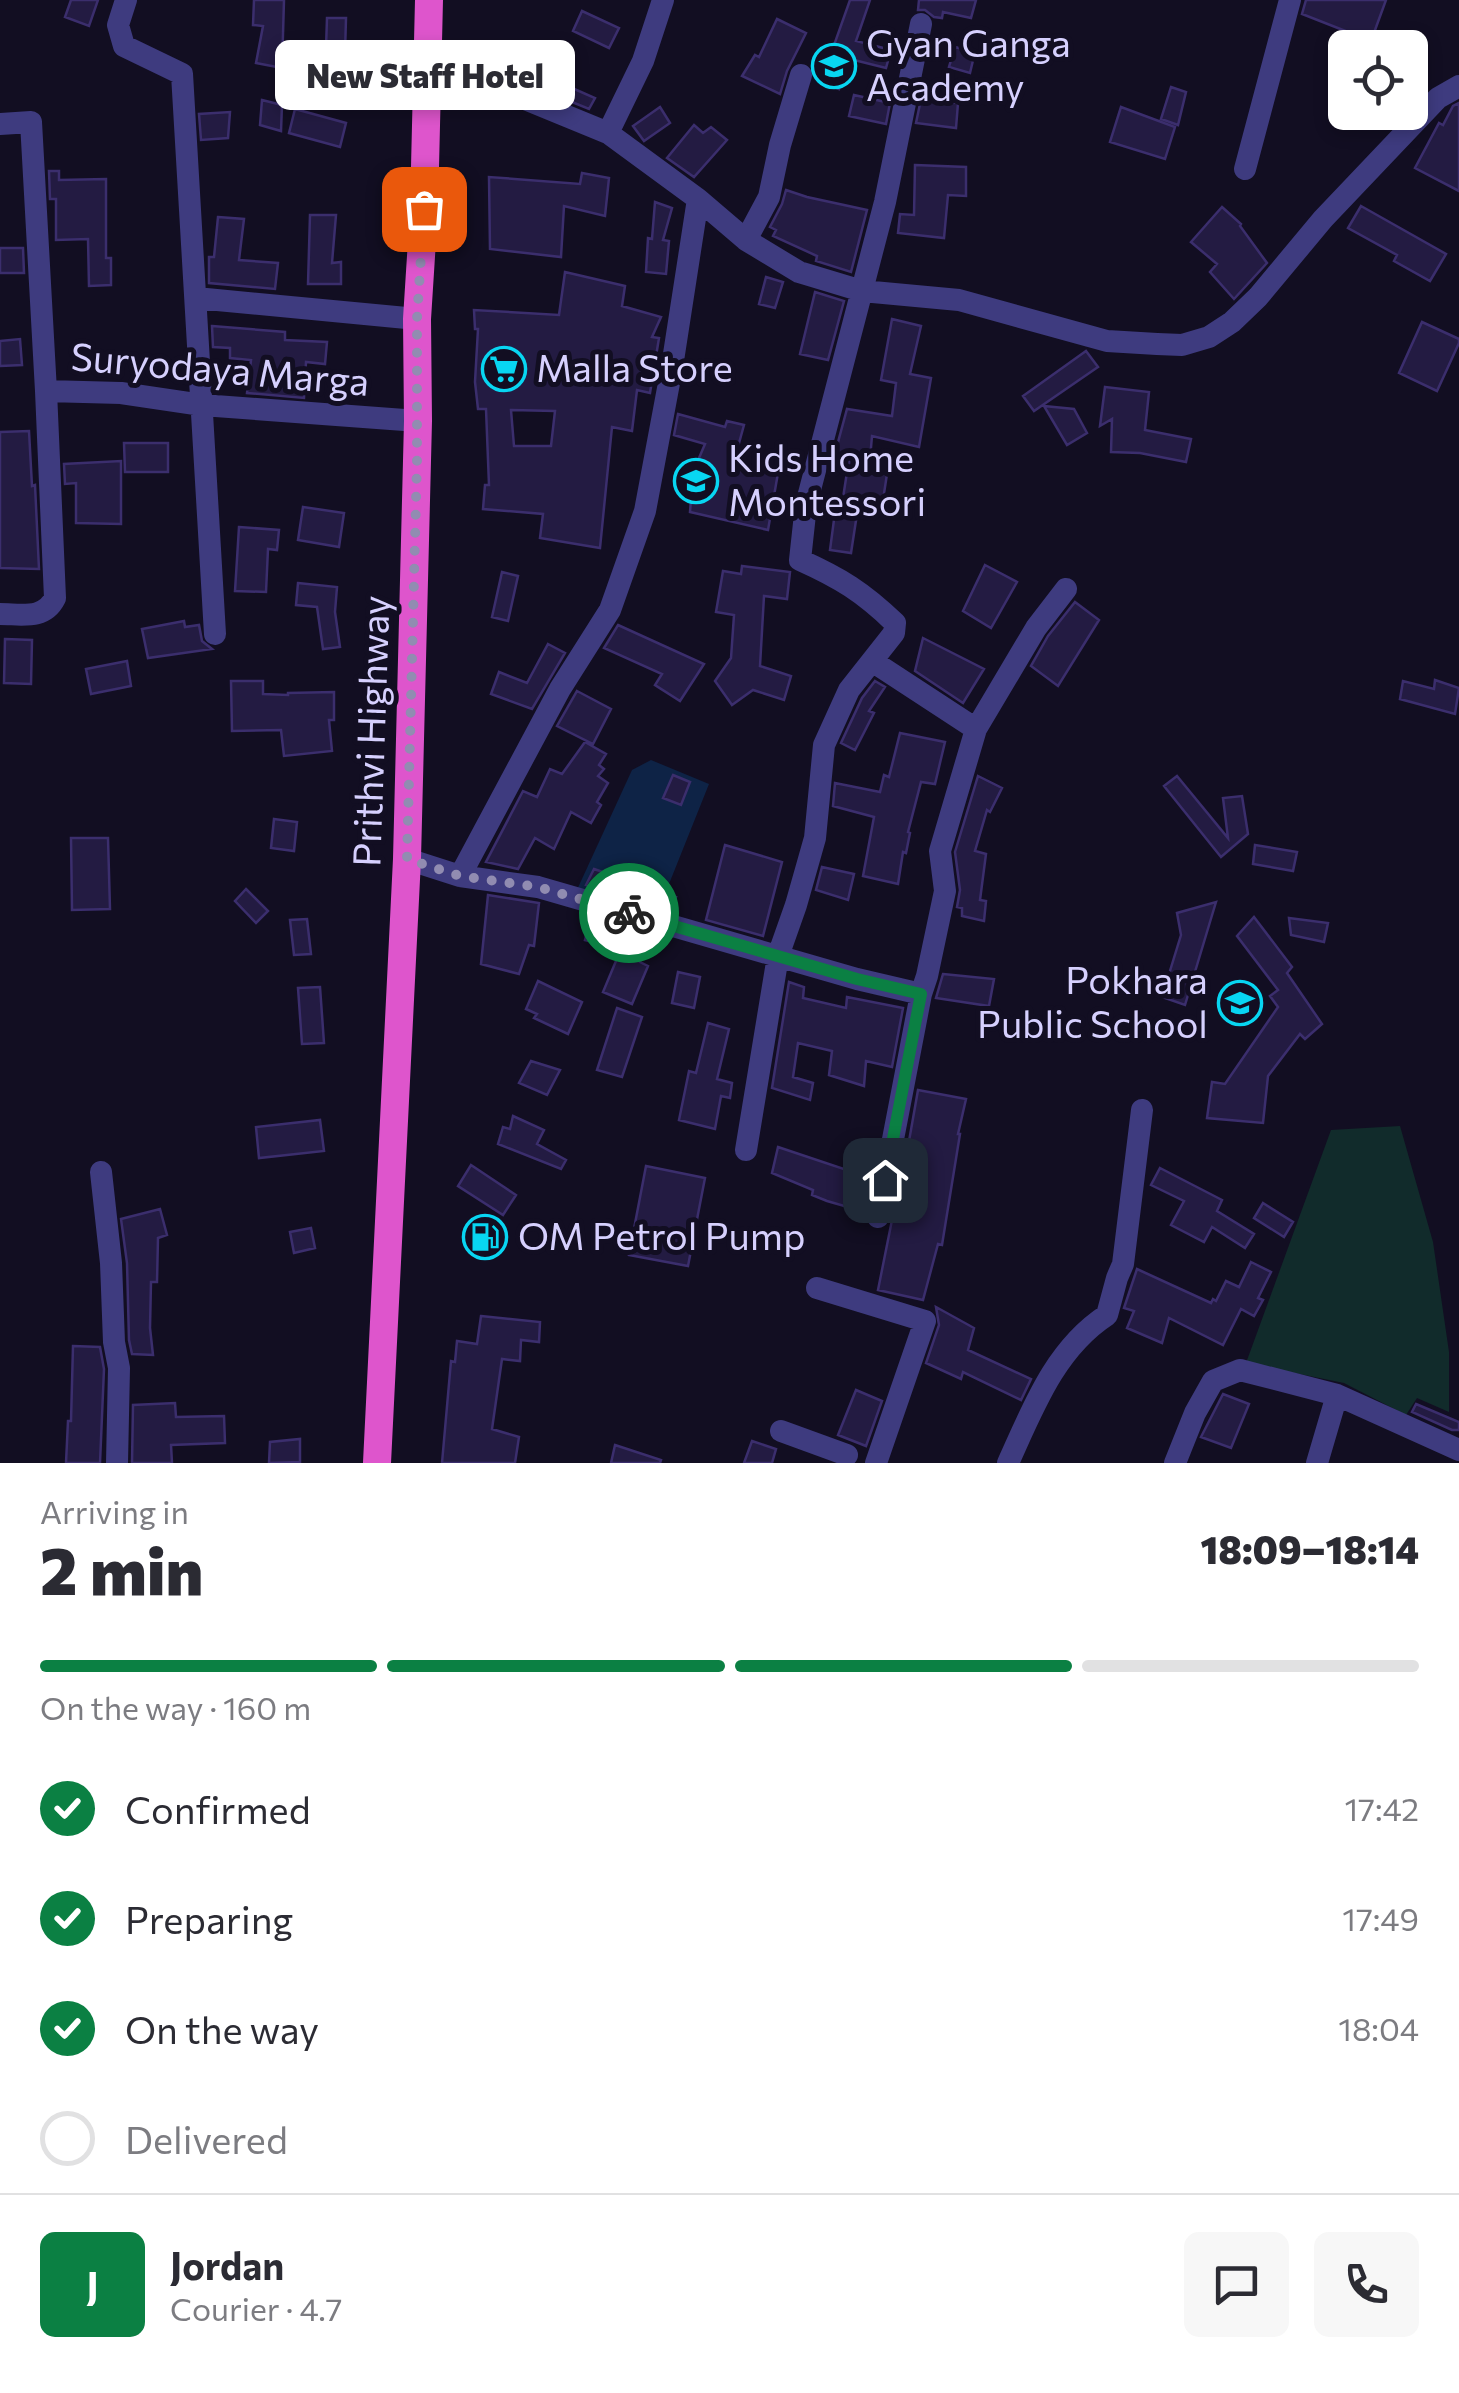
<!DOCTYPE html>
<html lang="en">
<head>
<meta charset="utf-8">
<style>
	:root { --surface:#fff; --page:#f7f7f7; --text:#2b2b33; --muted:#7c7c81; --line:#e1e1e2; --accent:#0b8043 }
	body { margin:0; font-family:Commissioner,sans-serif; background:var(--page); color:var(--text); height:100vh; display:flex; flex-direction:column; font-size:38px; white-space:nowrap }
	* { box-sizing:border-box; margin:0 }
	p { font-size:32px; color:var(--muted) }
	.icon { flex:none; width:55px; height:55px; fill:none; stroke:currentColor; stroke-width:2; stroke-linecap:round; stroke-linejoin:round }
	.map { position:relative; height:1463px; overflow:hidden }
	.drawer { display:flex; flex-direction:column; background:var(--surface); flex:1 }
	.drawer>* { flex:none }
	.controls { position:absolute; left:1328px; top:30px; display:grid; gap:20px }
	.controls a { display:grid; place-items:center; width:100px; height:100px; border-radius:15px; background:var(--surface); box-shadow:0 5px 15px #0003; font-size:50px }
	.pin { position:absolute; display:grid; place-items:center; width:85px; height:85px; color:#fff; margin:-42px; border-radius:20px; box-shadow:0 5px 15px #0006 }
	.courier { position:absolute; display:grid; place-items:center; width:100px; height:100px; margin:-50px; border:8px solid #0b8043; border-radius:50%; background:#fff; color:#222; box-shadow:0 2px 12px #0007 }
	.bubble { position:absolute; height:70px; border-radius:15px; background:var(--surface); box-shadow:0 5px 15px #0003; font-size:32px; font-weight:800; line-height:70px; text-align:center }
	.summary em { font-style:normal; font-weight:800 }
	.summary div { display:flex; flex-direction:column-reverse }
	.summary { display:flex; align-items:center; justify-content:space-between; height:170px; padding:0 40px }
	h1 { font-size:65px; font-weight:800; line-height:75px }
	.bar { display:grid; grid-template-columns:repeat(4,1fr); gap:15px 10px; align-content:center; height:120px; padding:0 40px }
	.bar i { height:12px; border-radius:8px; background:var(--line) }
	.bar .current { background:var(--accent) }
	.bar p { grid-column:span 4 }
	.line { display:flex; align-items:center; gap:25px; padding:0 40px; border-top:2px solid var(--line) }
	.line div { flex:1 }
	.round { display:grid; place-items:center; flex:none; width:105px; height:105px; border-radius:15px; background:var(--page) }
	ol { padding:0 40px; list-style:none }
	li { display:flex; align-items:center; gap:30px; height:110px }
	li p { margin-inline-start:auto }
	li .icon { padding:10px; border-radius:50%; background:var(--accent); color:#fff; stroke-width:4 }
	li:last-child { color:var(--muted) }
	li i { width:55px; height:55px; border:5px solid var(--line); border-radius:50% }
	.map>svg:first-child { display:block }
	.green { fill:#112b2b }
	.water { fill:#0e2346 }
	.building { fill:#231b42; stroke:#3b2e6d; stroke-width:2.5; fill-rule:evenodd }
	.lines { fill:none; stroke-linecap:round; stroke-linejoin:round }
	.minor { stroke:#3e3b7f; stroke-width:22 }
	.trunk { stroke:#de55cc; stroke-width:28 }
	.done { stroke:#918cb1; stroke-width:10; stroke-dasharray:0 18 }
	.route { stroke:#0b8043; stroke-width:12 }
	.labels { text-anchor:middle; stroke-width:10; stroke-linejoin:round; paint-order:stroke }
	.poi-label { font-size:38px; fill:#d6d0fe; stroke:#120e22; text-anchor:start }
	.street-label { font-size:38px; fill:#d6d0fe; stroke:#120e22 }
</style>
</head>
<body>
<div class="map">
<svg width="1459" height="1463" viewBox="0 0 1459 1463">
	<rect width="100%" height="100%" fill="#120e22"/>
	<path class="green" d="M 1400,1126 L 1433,1242 L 1449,1352 L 1449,1412 L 1417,1398 L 1406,1415 L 1344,1383 L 1246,1363 L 1331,1130 Z"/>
	<path class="water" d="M 651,760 L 709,784 L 655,919 L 576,892 L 632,770 Z"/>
	<path class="building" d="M 71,0 L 98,0 L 89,26 L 65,17 Z
		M 254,0 L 284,0 L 282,68 L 256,63 L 263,26 L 253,25 Z
		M 850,0 L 870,0 L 856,41 L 891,50 L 886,68 L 850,59 L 839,89 L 821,82 Z
		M 919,0 L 976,0 L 971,18 L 943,12 L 942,18 L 934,17 L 925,10 L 918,10 Z
		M 1306,0 L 1386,0 L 1371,41 L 1302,14 Z
		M 582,11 L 619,28 L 609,48 L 573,31 Z
		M 327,18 L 346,18 L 345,53 L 338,83 L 304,78 L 313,45 L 326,48 Z
		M 777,19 L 806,33 L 787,71 L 780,94 L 742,76 L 755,55 L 759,57 Z
		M 491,47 L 515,63 L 508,74 L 483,60 Z
		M 955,47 L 975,52 L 970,73 L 949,67 Z
		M 1171,87 L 1186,92 L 1178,125 L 1161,119 Z
		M 572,88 L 595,98 L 589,109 L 567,100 Z
		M 854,95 L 890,103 L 886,124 L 849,116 Z
		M 921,99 L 958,103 L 956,128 L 916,123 Z
		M 262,100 L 282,105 L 281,131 L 260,125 Z
		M 1459,103 L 1459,191 L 1415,168 L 1439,123 L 1443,125 L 1453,106 Z
		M 660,107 L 670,123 L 644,141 L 633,126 Z
		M 1121,107 L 1175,127 L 1165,159 L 1110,142 Z
		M 295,109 L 346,123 L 340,147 L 289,133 Z
		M 230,112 L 228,138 L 201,140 L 199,114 Z
		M 694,125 L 703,133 L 711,127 L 727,140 L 694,177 L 667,158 Z
		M 915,165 L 966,167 L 966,196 L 948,195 L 944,238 L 898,233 L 900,214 L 914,215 Z
		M 49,171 L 59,171 L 59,180 L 106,179 L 106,258 L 111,258 L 111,285 L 89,286 L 88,239 L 56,240 L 56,199 L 50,199 Z
		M 582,173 L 609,178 L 605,216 L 564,206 L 561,257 L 490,249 L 489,177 L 580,184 Z
		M 786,190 L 807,197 L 867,210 L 851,272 L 816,261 L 817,256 L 773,236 L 776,230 L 770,227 L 782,204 Z
		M 655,202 L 672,208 L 663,240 L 669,241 L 666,274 L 646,272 L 648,238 L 652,239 Z
		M 1361,206 L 1446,254 L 1430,281 L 1394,261 L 1397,255 L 1348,228 Z
		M 1222,207 L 1241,224 L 1240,226 L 1267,263 L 1234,299 L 1210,272 L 1217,264 L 1191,242 Z
		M 310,215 L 336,215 L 332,263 L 341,262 L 341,284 L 308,284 Z
		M 218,217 L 244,219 L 239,260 L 278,263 L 275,289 L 209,283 L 209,257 L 214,257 Z
		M 0,248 L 23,248 L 24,273 L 0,273 Z
		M 565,272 L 625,286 L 622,306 L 661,317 L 652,337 L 659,338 L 650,393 L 637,390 L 632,431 L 612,427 L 600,548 L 540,538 L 543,514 L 483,509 L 485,485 L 489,485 L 486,409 L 478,409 L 475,382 L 478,329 L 475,329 L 474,310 L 559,315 ZM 511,410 L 555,411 L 551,446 L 514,446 Z
		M 766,277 L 783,282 L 775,308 L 759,304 Z
		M 815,292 L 844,301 L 828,360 L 800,354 Z
		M 892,319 L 921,326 L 910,374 L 931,378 L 919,447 L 872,436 L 869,471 L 887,474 L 883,500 L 867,497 L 866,513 L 857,514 L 851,553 L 830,550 L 837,497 L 843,498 L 849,459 L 834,457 L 847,409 L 892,416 L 896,383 L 881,380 Z
		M 1422,322 L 1459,339 L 1459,343 L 1437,391 L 1399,373 Z
		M 212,326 L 285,332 L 285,340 L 327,342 L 325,364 L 306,362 L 304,398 L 247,393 L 251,360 L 230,358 L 230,348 L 213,347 Z
		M 20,339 L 22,365 L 0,366 L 0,341 Z
		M 1086,351 L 1098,367 L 1034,411 L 1023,396 Z
		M 1105,387 L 1149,392 L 1145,430 L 1191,439 L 1186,462 L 1140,453 L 1111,452 L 1112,419 L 1100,426 Z
		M 1044,406 L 1074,409 L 1087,433 L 1067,445 Z
		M 678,414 L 725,427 L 727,421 L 744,425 L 733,465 L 778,473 L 768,530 L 690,512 L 693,472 L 705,444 L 674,435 Z
		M 29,431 L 32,486 L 35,485 L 39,569 L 0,568 L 0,432 Z
		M 124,443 L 168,443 L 168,472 L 125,472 Z
		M 121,461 L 121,524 L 76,523 L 76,483 L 65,484 L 64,464 Z
		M 303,507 L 344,513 L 339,547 L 298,540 Z
		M 239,527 L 279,530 L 277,550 L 268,549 L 266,592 L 235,591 Z
		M 985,565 L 1017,582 L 991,628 L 963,611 Z
		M 742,566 L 790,572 L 787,599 L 764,596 L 760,666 L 791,676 L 784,700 L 753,690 L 732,705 L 715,681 L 731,658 L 734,615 L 716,612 L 723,571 L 741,574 Z
		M 502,572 L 518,576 L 508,621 L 492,617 Z
		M 298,583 L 337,587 L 335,612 L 340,647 L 323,649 L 317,607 L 296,605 Z
		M 1075,602 L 1099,620 L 1058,686 L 1031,666 L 1048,636 Z
		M 184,621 L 185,627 L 199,625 L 202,641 L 212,649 L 148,658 L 142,629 Z
		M 618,625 L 704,664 L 680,701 L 655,685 L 662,674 L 604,648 Z
		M 923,638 L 984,669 L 963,703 L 915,671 Z
		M 5,639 L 32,640 L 31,684 L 4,683 Z
		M 548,644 L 565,653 L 532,709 L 491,694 L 499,672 L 527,683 Z
		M 127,661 L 131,686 L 91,694 L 86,669 Z
		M 1435,680 L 1459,688 L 1455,714 L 1400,699 L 1403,681 L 1434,689 Z
		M 231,681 L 263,681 L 263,694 L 288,695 L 288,693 L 334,692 L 334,720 L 329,720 L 332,751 L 284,756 L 281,730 L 232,731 Z
		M 875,681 L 885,687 L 869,711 L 874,713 L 855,750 L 841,743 L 862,698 Z
		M 577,691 L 611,709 L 593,744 L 557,726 Z
		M 900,733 L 945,742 L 935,784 L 921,782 L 908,832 L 910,833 L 906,853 L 903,852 L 898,884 L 863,876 L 874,817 L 833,806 L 835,783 L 880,792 L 884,775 L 889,777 Z
		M 585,742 L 606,754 L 599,765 L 604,769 L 598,776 L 608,783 L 597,802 L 601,805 L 591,823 L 571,812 L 554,849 L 535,838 L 518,869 L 486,862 L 523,791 L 537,797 L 550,769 L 562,774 Z
		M 673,775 L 690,782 L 681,805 L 663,798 Z
		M 978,776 L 1002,788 L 990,812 L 987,810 L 975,851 L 986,854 L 980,900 L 986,901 L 984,921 L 962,916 L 962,908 L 957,907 L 960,890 L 955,852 Z
		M 1177,776 L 1228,838 L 1223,798 L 1242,796 L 1248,834 L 1221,857 L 1164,786 Z
		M 274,819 L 297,822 L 294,851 L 271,848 Z
		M 71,838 L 108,838 L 110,909 L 72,910 Z
		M 725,845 L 782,862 L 763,936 L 706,920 Z
		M 1255,845 L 1297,852 L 1293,871 L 1253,864 Z
		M 822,867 L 854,874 L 848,900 L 816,890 Z
		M 594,869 L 676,897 L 671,910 L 586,885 Z
		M 246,889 L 268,911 L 256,923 L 235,901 Z
		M 488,895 L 539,903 L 534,946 L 529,945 L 519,974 L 481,964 Z
		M 1216,902 L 1185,1005 L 1162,997 L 1181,935 L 1177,913 Z
		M 1254,917 L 1292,967 L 1287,973 L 1322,1024 L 1305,1039 L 1300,1034 L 1268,1076 L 1263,1123 L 1207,1118 L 1212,1082 L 1225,1084 L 1278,1007 L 1270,996 L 1278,990 L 1237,936 Z
		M 591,918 L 647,934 L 640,962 L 648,966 L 632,1004 L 603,992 L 621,949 L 585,940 Z
		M 1289,918 L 1328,923 L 1324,942 L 1291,935 Z
		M 307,919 L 311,954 L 294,955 L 290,920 Z
		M 678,972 L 700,977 L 694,1008 L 672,1003 Z
		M 943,974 L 994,979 L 989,1006 L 936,998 Z
		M 538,981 L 582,1002 L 568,1034 L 534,1018 L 537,1014 L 526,1009 Z
		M 789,982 L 804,987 L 803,998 L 846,1008 L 847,997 L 903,1008 L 892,1067 L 866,1061 L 864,1086 L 829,1075 L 832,1051 L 798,1043 L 793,1077 L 813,1083 L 810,1100 L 772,1088 Z
		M 320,987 L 324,1043 L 302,1044 L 298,988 Z
		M 617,1008 L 642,1017 L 622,1077 L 597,1070 Z
		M 708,1023 L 729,1029 L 717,1079 L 732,1083 L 730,1098 L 721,1096 L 715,1129 L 679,1120 L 689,1071 L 696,1073 Z
		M 531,1061 L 560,1070 L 547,1095 L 519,1083 Z
		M 918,1090 L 966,1099 L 958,1134 L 960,1134 L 942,1245 L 938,1244 L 923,1300 L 878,1290 L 900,1180 L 902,1181 Z
		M 513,1116 L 544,1130 L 537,1144 L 566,1160 L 561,1169 L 498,1144 L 503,1127 L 510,1129 Z
		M 320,1120 L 324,1151 L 259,1158 L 256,1127 Z
		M 778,1147 L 865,1176 L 858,1210 L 827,1201 L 812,1195 L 813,1190 L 772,1173 Z
		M 471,1165 L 516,1195 L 503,1215 L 458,1186 Z
		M 646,1166 L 705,1178 L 688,1266 L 629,1255 Z
		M 1160,1168 L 1222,1200 L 1217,1211 L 1254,1234 L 1245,1248 L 1212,1227 L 1204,1242 L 1171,1225 L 1184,1201 L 1151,1185 Z
		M 1263,1203 L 1293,1222 L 1284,1237 L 1254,1218 Z
		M 160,1209 L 167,1235 L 158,1238 L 157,1282 L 151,1282 L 150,1328 L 153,1355 L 132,1354 L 129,1340 L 127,1263 L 121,1219 Z
		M 311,1228 L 315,1248 L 294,1253 L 290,1232 Z
		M 1251,1262 L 1271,1272 L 1258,1298 L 1263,1300 L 1254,1316 L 1241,1309 L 1223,1345 L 1169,1318 L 1162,1343 L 1127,1328 L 1134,1311 L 1124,1308 L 1137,1269 L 1211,1303 L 1213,1299 L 1216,1301 L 1226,1281 L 1239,1287 Z
		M 936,1307 L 974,1328 L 968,1350 L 1031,1379 L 1021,1400 L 963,1372 L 961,1379 L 926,1363 L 939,1325 Z
		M 481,1316 L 540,1322 L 539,1342 L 521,1340 L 520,1361 L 502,1359 L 492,1429 L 519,1437 L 515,1463 L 442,1463 L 451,1361 L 455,1362 L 457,1341 L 477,1344 Z
		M 73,1346 L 100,1347 L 104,1369 L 100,1463 L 66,1463 L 68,1421 L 71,1421 Z
		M 856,1390 L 882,1401 L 866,1446 L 838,1435 Z
		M 1223,1394 L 1249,1404 L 1231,1448 L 1201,1437 Z
		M 175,1403 L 176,1417 L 224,1416 L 225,1443 L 171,1445 L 172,1463 L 132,1463 L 133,1405 Z
		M 1416,1404 L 1459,1422 L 1459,1430 L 1452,1430 L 1412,1412 Z
		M 300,1439 L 300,1462 L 269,1463 L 270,1442 Z
		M 752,1441 L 776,1449 L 772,1463 L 744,1463 Z
		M 615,1445 L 661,1460 L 660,1463 L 611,1463 Z"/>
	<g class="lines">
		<path class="minor" d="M 126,0 L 118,25 L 124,46 L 182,74 L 215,634
			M 427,45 L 513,94 L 608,133 L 698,199 L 746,240 L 799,272 L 862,291 L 959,300 L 1107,341 L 1157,344 L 1182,345 L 1209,337 L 1232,322 L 1258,297 L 1323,219 L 1438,98 L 1459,86
			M 0,124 L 31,122 L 46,391
			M 608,133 L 643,61 L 663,0
			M 1245,169 L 1290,0
			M 746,240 L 769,197 L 780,145 L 801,75
			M 196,298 L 417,319
			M 0,614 C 22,614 44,620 55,598 L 46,391 L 121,393 L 202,405 L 418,421
			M 872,661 L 976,729
			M 407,859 L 460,876 L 538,887 L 857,979 L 921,994
			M 460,876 L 560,689 L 610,610 L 645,511 L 672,367 L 698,199
			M 746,1150 L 778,956 L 796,905 L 815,838 L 824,745 L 849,690 L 894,633 L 895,623 C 863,592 840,578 800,560 L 806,505 L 885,202 L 921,24
			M 101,1172 L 111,1263 L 114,1342 L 119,1368 L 117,1463
			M 878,1217 L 921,994 L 927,976 L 945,891 L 940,851 L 976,729 L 1036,628 L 1066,589
			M 817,1288 L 925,1321 L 876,1463
			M 781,1431 L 847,1455
			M 1008,1463 C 1033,1408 1055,1349 1107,1315 L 1117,1278 L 1123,1264 L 1142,1110
			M 1175,1463 L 1195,1413 L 1213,1381 L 1240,1370 L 1337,1395 L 1459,1450
			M 1317,1463 L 1337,1395"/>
		<path class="trunk" d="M 377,1463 L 407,859 L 418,421 L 417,319 L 424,209 L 429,0"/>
	</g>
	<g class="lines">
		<path class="done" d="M 424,209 L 417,319 L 417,461 L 407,859 L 460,876 L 538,887 L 629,913"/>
		<path class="route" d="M 629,913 L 857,979 L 921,994 L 885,1180"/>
	</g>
	<defs>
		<symbol id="school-ring" viewBox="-11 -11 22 22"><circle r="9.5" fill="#120e22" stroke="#08d6f2" stroke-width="1.5"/><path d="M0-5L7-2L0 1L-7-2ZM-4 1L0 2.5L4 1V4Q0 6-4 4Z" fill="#08d6f2"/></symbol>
		<symbol id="supermarket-ring" viewBox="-11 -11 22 22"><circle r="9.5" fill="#120e22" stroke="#08d6f2" stroke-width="1.5"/><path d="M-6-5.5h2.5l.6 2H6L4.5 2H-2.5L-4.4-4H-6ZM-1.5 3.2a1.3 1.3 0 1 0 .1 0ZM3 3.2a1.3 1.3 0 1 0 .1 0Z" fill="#08d6f2"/></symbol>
		<symbol id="fuel-ring" viewBox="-11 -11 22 22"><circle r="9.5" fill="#120e22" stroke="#08d6f2" stroke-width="1.5"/><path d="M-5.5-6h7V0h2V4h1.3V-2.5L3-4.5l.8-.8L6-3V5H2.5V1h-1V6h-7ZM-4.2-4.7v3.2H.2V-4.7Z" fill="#08d6f2"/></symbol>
	</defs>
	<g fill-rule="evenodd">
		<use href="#school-ring" x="809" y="41" width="50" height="50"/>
		<use href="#supermarket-ring" x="479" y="344" width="50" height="50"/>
		<use href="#school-ring" x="671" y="456" width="50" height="50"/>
		<use href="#school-ring" x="1215" y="978" width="50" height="50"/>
		<use href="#fuel-ring" x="460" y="1212" width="50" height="50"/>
	</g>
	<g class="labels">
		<g class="poi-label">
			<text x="866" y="57">Gyan Ganga<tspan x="866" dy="44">Academy</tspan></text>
			<text x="536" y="382">Malla Store</text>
			<text x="728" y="472">Kids Home<tspan x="728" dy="44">Montessori</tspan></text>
			<text x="1208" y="994" text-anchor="end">Pokhara<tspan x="1208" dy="44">Public School</tspan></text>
			<text x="518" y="1250">OM Petrol Pump</text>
		</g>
		<g class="street-label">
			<text transform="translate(220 370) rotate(5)" y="13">Suryodaya Marga</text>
			<text transform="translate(372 731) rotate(-88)" y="13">Prithvi Highway</text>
		</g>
	</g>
</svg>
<div class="controls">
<a><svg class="icon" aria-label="locate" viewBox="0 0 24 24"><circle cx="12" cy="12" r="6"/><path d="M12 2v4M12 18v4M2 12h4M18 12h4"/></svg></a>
</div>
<div class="pin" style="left:424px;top:209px;background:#ea580c"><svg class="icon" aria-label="bag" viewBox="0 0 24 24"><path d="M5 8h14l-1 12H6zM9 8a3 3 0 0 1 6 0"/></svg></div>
<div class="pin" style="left:885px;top:1180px;background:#1f2937"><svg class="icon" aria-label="home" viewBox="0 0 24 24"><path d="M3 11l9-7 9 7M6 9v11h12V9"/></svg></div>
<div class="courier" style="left:629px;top:913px"><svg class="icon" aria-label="bike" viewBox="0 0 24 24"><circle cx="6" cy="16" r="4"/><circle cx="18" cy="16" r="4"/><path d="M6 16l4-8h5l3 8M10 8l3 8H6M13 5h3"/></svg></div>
<div class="bubble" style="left:275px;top:40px;width:300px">New Staff Hotel</div>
</div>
<section class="drawer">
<div class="summary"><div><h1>2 min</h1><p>Arriving in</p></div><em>18:09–18:14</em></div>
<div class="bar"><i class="current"></i><i class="current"></i><i class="current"></i><i></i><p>On the way · 160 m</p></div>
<ol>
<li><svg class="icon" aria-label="check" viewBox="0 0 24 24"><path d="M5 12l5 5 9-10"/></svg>Confirmed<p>17:42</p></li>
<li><svg class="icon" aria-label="check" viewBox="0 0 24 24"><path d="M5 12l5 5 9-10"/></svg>Preparing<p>17:49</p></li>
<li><svg class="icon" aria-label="check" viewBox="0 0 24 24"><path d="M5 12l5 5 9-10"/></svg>On the way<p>18:04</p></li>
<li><i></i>Delivered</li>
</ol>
<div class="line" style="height:180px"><b class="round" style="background:var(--accent);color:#fff">J</b><div><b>Jordan</b><p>Courier · 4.7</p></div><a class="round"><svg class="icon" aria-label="chat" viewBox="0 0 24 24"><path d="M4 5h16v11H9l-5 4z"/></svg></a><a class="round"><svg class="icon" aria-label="phone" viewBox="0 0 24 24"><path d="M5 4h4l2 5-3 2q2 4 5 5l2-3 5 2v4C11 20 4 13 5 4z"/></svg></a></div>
</section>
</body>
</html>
